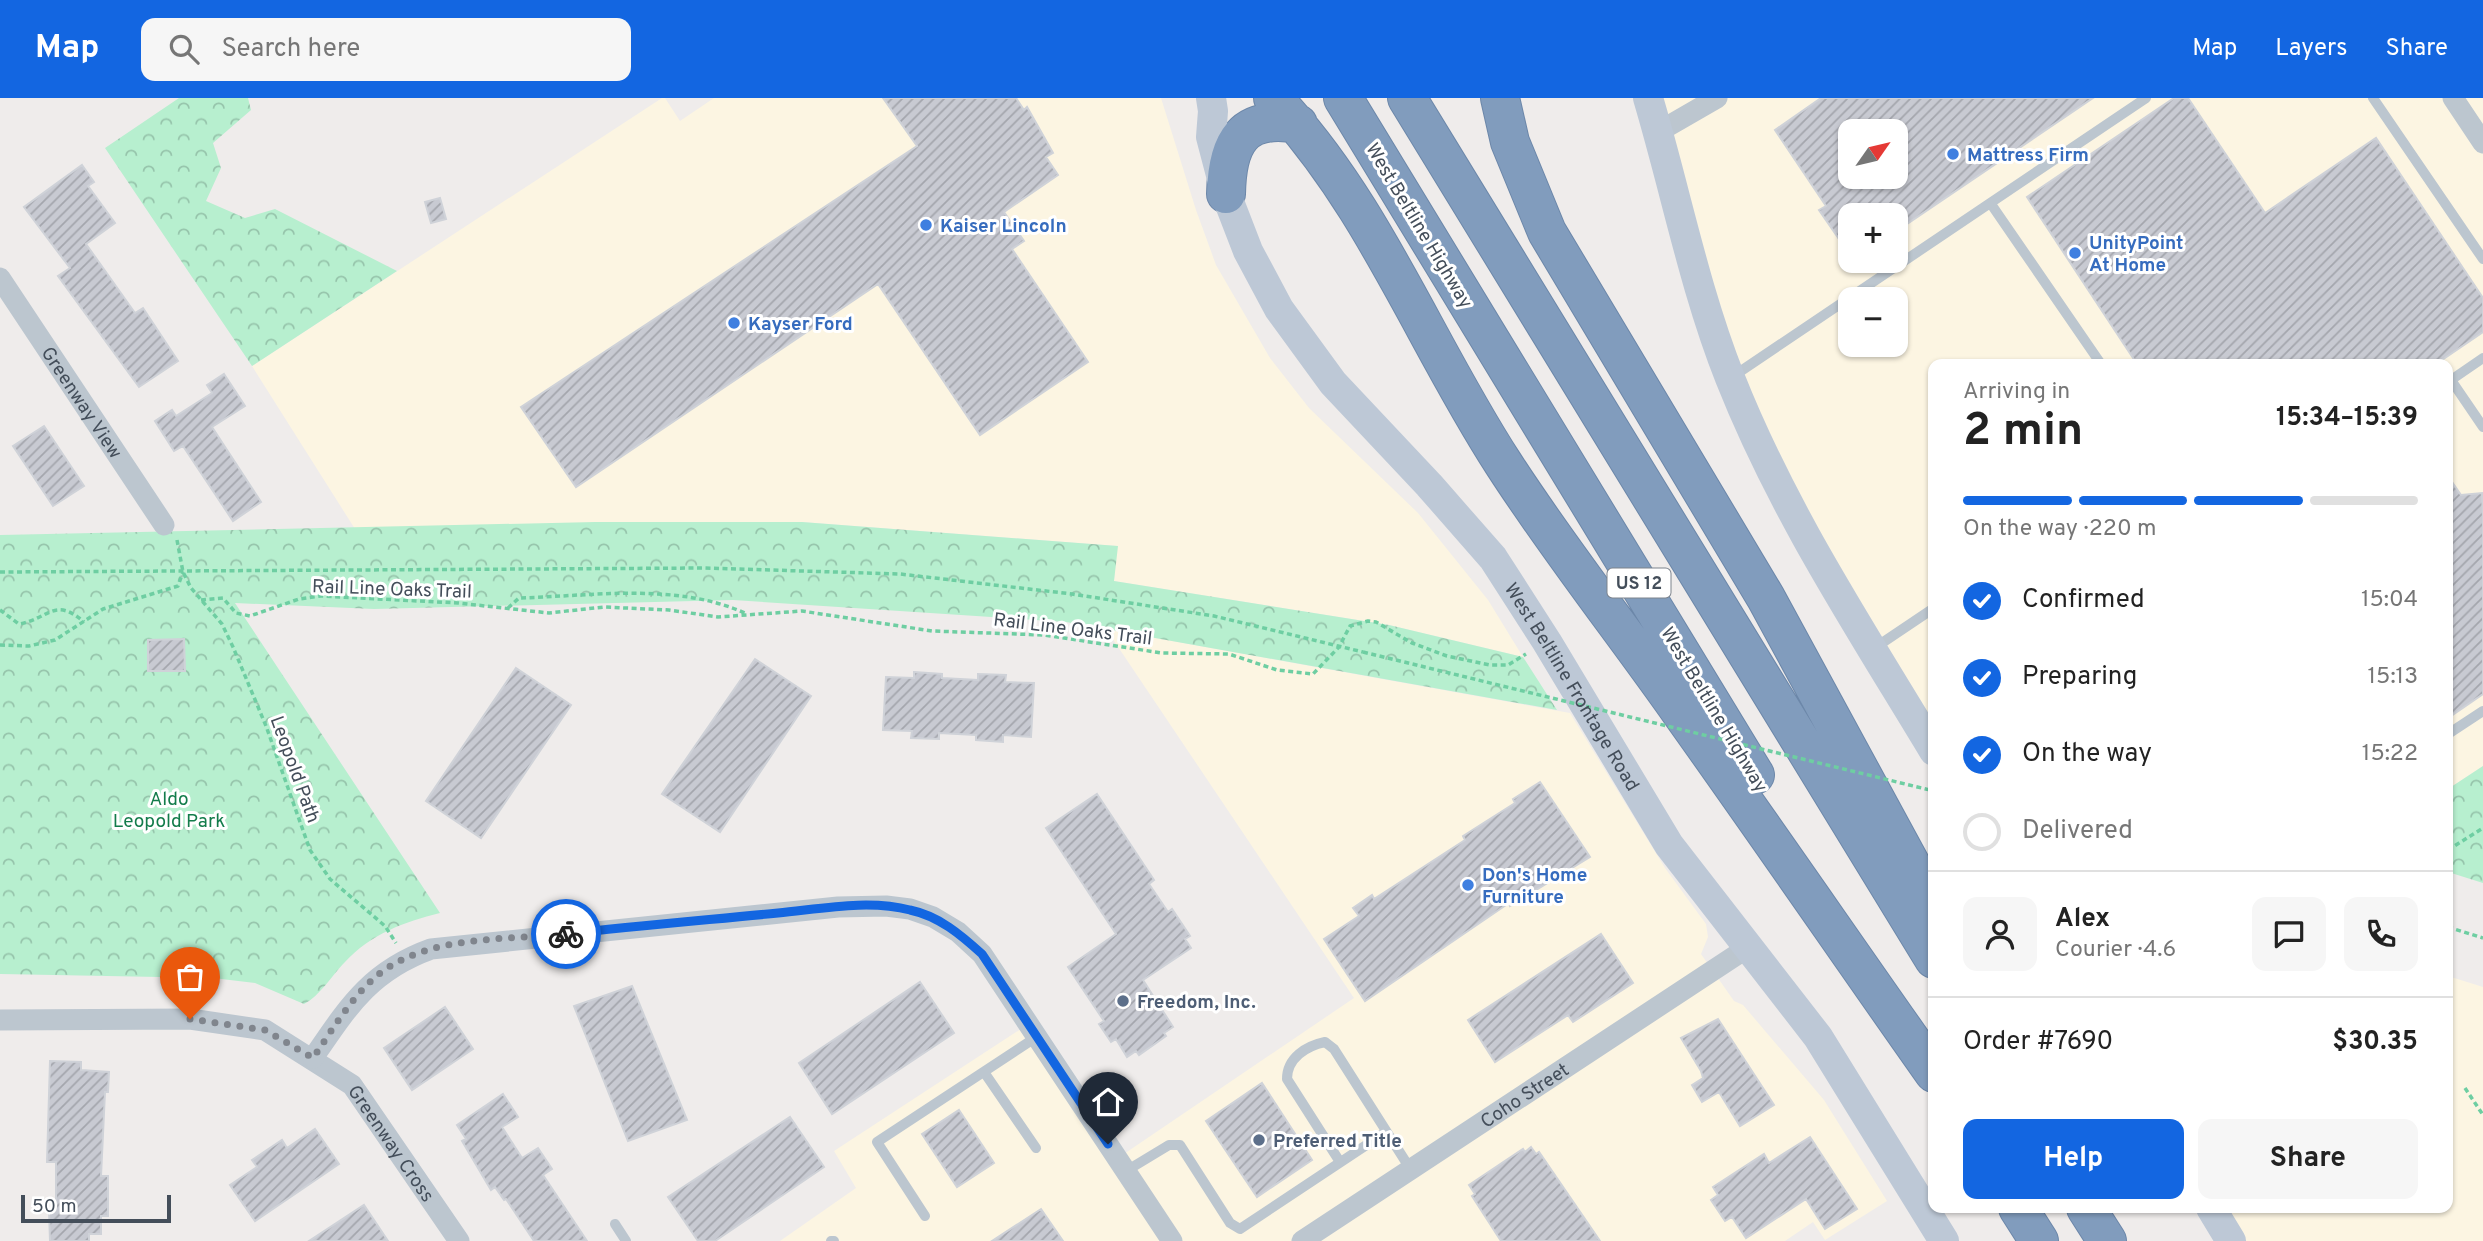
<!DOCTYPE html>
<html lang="en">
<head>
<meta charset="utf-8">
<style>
	:root { --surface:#fff; --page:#f6f6f6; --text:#222; --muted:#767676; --line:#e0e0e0; --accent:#1366e1 }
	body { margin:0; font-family:Overpass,sans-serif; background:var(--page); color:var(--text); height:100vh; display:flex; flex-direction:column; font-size:26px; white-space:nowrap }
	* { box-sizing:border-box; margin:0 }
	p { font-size:23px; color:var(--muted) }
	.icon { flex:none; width:38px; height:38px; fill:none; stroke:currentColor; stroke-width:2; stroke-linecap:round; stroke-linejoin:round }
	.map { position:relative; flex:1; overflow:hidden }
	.drawer { position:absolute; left:1928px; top:261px; width:525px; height:854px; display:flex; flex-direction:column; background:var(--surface); border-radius:14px; box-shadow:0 2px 5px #0004 }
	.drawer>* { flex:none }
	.needle { width:46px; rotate:56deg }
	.buttons { position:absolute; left:1838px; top:21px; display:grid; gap:14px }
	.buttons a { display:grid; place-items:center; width:70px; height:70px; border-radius:14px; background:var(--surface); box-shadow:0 2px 5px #0004; font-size:35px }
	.scale { position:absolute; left:21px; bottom:18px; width:150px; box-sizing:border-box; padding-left:7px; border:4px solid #444e5a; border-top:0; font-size:19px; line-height:24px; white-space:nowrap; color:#444e5a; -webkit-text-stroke:5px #fff; paint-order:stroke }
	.pin { position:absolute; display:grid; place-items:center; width:60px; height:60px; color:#fff; margin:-72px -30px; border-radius:50% 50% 50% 0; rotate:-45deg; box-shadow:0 0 7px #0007 }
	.pin .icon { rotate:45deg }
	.courier { position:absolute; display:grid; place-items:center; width:70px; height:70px; margin:-35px; border:5px solid #1366e1; border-radius:50%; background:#fff; color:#222; box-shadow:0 2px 9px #0007 }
	.headline em { font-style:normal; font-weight:700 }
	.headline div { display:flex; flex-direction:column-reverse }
	.headline { display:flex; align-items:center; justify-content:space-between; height:119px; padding:0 35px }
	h1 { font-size:46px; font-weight:700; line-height:52px }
	.bar { display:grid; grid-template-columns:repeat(4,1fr); gap:10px 7px; align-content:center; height:84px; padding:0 35px }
	.bar i { height:9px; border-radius:5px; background:var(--line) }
	.bar .current { background:var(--accent) }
	.bar p { grid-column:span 4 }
	.line { display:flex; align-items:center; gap:18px; padding:0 35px; border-top:2px solid var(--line) }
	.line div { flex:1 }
	.round { display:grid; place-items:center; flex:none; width:74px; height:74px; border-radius:14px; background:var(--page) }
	ol { padding:0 35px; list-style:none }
	li { display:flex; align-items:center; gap:21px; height:77px }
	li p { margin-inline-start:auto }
	li .icon { padding:7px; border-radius:50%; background:var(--accent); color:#fff; stroke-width:4 }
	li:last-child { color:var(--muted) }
	li i { width:38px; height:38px; border:4px solid var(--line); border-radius:50% }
	.action { display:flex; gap:14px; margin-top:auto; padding:14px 35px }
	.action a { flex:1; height:80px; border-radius:14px; background:var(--accent); color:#fff; font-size:28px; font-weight:700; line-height:80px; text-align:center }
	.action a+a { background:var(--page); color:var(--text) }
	header { display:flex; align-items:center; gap:42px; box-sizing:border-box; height:98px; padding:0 35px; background:var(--accent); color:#fff }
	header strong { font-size:33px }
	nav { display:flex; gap:38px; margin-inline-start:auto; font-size:24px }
	.search { width:490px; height:63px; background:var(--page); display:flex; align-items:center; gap:18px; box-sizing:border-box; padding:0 24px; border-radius:14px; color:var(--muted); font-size:26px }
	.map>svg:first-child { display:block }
	.commercial { fill:#fcf5e2; fill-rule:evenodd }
	.forest { fill:url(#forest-crowns) }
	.building { fill:url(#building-hatch); stroke:#cfd2d8; stroke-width:2; fill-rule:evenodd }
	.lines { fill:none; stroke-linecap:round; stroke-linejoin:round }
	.highway-casing { stroke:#6c87a9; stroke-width:40 }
	.path { stroke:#6ecea2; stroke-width:3.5; stroke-dasharray:5 3.5; stroke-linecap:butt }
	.lane { stroke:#bcc6cf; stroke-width:10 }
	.street { stroke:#bcc6cf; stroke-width:21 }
	.secondary { stroke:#bdc8d6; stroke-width:30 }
	.highway { stroke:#819cbd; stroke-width:38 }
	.path-bridge { stroke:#6ecea2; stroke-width:3.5; stroke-dasharray:5 3.5; stroke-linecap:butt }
	.done { stroke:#80858d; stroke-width:7; stroke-dasharray:0 12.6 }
	.route { stroke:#1366e1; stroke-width:9 }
	.shop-dot { fill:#3f7fe0; stroke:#fff; stroke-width:2.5 }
	.service-dot { fill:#5c6f8a; stroke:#fff; stroke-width:2.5 }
	.labels { text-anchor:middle; stroke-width:6; stroke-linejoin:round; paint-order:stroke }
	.shield { fill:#fff; stroke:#7c838c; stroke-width:2 }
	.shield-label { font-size:18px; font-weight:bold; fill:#444e5a }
	.shop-label { font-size:19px; font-weight:bold; fill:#366cbe; stroke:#fff; text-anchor:start }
	.street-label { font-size:19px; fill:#444e5a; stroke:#fff }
	.park-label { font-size:19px; fill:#137c4b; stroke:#fff }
	.service-label { font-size:19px; font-weight:bold; fill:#4e5e75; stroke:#fff; text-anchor:start }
</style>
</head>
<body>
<header>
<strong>Map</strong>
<div class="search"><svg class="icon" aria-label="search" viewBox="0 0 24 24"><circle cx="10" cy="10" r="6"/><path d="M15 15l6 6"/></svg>Search here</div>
<nav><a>Map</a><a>Layers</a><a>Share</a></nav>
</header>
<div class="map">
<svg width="2483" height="1143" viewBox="0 0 2483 1143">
	<defs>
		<pattern id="forest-crowns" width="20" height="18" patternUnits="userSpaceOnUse" patternTransform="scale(1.75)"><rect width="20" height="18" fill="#b7efcf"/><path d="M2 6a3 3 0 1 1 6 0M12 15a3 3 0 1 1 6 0" fill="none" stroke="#96c4ab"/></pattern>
		<pattern id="building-hatch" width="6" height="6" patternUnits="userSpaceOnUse" patternTransform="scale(1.75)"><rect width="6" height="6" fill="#c8cad2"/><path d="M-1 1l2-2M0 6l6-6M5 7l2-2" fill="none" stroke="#a4a6ad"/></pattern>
	</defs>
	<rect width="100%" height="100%" fill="#efeceb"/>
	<path class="commercial" d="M 662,0 L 665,0 L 680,23 L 714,0 L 1161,0 L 1196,112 L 1216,167 L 1270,260 L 1309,310 L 1418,415 L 1488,502 L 1523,559 L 1389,527 L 1114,483 L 1117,448 L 802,424 L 355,431 L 252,268 Z
		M 1648,0 L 2483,0 L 2483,668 L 2448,691 L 2448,266 L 1934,266 L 1934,631 L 1782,400 ZM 1850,33 L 1895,33 L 1895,79 L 1850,79 ZM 1850,117 L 1895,117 L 1895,163 L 1850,163 ZM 1850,201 L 1895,201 L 1895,247 L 1850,247 Z
		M 1106,531 L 1570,615 L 1665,770 L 1706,826 L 1708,839 L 1701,856 L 1734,903 L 1743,907 L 1824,1002 L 1887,1103 L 1825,1142 L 1813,1124 L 1785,1143 L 780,1143 L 856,1090 L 834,1053 L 1030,925 L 1118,1060 L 1354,900 Z
		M 2448,878 L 2483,889 L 2483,1143 L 2231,1143 L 2211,1110 L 2448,1110 Z"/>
	<path class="forest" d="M 179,0 L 248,0 L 251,12 L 213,45 L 221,70 L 206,103 L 245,120 L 275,111 L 397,173 L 252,268 L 105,50 Z
		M 595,424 L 802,424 L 1118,448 L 1114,483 L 1389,527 L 1523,559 L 1557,612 L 1066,524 L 733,502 L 374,511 L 235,505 L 440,815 C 404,824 371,836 345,864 C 332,877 320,898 304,906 L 255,885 L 213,880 L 0,876 L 0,437 Z
		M 2483,668 L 2483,785 L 2448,774 L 2448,691 Z"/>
	<path class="building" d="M 883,0 L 1016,0 L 1024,12 L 1027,9 L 1053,55 L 1046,59 L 1058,77 L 1004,114 L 1024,143 L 1012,151 L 1088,264 L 980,337 L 878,186 L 576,389 L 521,309 L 917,48 Z
		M 1821,0 L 2093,0 L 1895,134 L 1895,117 L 1850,117 L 1850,157 L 1819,112 L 1826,108 L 1775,32 ZM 1850,33 L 1895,33 L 1895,79 L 1850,79 Z
		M 2174,0 L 2188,0 L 2265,115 L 2376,40 L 2483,200 L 2483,234 L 2436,266 L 2137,266 L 2027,99 Z
		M 82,67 L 94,84 L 88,88 L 115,125 L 86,146 L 135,215 L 143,210 L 178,263 L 139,289 L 58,178 L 70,170 L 24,109 Z
		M 440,100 L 446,121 L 431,125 L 425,104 Z
		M 224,276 L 245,308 L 212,329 L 261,404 L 233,423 L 183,348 L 174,353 L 155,323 L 172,312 L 176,318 L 212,295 L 207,287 Z
		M 44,328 L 84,388 L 53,408 L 13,348 Z
		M 2448,378 L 2461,397 L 2482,395 L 2483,420 L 2483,596 L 2448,620 Z
		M 184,541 L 185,573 L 148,573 L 148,542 Z
		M 755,561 L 811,598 L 720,734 L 662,696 Z
		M 516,570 L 571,607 L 481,740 L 426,703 Z
		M 914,574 L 942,576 L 942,580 L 978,582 L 978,576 L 1006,577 L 1005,584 L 1034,585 L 1031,639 L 1003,637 L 1003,644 L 976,642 L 976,637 L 939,635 L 939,641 L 911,640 L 912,633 L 883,632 L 886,579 L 914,580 Z
		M 1540,684 L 1590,759 L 1510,808 L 1509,805 L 1365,903 L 1324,841 L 1359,818 L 1353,810 L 1372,797 L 1374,801 L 1465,742 L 1463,738 L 1515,705 L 1513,701 Z
		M 1097,696 L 1154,782 L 1149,786 L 1168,814 L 1172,811 L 1190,838 L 1185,841 L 1191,850 L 1143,882 L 1173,929 L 1164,935 L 1166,938 L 1139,957 L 1136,953 L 1127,959 L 1116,941 L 1111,944 L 1099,926 L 1104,923 L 1068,869 L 1116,836 L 1046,730 Z
		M 1601,836 L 1633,885 L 1573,924 L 1568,917 L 1495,964 L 1468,922 Z
		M 920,884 L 954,935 L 832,1016 L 799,965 Z
		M 632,888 L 687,1022 L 628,1043 L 574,908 Z
		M 445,909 L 473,951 L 412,992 L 384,950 Z
		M 1718,921 L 1774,1007 L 1740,1028 L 1719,994 L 1702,1004 L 1692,987 L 1703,980 L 1701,973 L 1681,940 Z
		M 50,963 L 81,964 L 81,972 L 109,974 L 108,994 L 105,994 L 101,1078 L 108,1078 L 108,1118 L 101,1118 L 101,1136 L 89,1136 L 89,1143 L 50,1143 L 49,1112 L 56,1112 L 56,1064 L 47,1064 Z
		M 1262,985 L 1312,1062 L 1257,1099 L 1206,1023 Z
		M 503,996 L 518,1019 L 502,1029 L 522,1060 L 538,1050 L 552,1071 L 543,1077 L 587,1143 L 534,1143 L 506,1101 L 504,1102 L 495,1089 L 491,1092 L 462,1043 L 466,1041 L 457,1027 Z
		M 959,1012 L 994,1065 L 957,1089 L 922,1036 Z
		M 790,1019 L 824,1069 L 715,1143 L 698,1143 L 668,1099 Z
		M 315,1031 L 339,1066 L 255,1123 L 230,1087 L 257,1069 L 252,1062 L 282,1042 L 287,1050 Z
		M 1810,1039 L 1857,1111 L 1825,1131 L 1806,1101 L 1746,1140 L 1732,1119 L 1725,1123 L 1711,1102 L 1718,1097 L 1713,1089 L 1764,1056 L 1769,1065 Z
		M 1531,1049 L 1536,1056 L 1539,1054 L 1600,1143 L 1501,1143 L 1472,1098 L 1475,1096 L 1469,1087 L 1523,1051 L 1525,1054 Z
		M 364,1107 L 388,1143 L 309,1143 Z
		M 1041,1111 L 1063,1143 L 992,1143 Z"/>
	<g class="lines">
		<defs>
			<path id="highway" d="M 1273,0 C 1373,105 1425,245 1503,365 C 1559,452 1623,532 1682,616 C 1767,735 1850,856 1934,975
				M 1343,0 L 1755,677
				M 1407,0 L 1934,861
				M 1500,0 L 1510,44 L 1547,134 L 1766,500 L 1934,809
				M 1226,96 C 1227,45 1242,16 1298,26
				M 2018,1110 L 2039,1143
				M 2086,1110 L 2107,1143"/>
		</defs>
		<use href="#highway" class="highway-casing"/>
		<path class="path" d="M 177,442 L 183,474 L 191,490 L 222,526 L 233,549 L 266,628 L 310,752 L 330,781 L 385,828 L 396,845
			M 0,474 L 705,470 L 900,476 L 1072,496 L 1214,518 L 1363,554
			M 201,502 L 223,500 L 236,515 L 250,518 L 299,501 L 321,498 L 458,505 L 549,515 L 604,509 L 669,512 L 718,519 L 802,513 L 932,533 L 1044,537 L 1162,555 L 1229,556 L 1277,572 L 1313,576 L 1339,549 L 1350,528 L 1368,523 L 1376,524 L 1412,545 L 1447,558 L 1490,567 L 1508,567 L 1526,556
			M 508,510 L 519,500 C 593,498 678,484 747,516
			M 0,512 L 19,526 C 49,521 54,498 84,524
			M 0,547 L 29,548 L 55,542 L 103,511 L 178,488 L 183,474
			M 2448,752 L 2483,730
			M 2448,829 L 2483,840
			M 2465,990 L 2483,1017"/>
		<path class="lane" d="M 2373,0 L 2483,161
			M 1991,106 L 2101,266
			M 2483,260 L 2451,282 L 2483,329
			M 1732,279 L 2146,0
			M 1873,551 L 1934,510
			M 2448,636 L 2483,613
			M 984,974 L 1036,1050
			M 1340,1064 L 1287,981 C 1287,960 1306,948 1325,944 L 1334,951 L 1411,1072
			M 1126,1073 L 1169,1047 L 1180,1047 L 1230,1125 L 1240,1131 L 1386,1034
			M 925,1118 L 877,1044 L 1038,938
			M 615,1126 L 626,1143
			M 831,1143 L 834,1143"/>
		<g class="street">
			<path d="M 2453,0 L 2483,45"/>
			<path d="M 1658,34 L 1717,0"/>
			<path id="s1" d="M 0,180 L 164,427"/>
			<path id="s2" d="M 0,922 L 190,921 L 265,932 L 352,987 L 459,1143"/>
			<path d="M 313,960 C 348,909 370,873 431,851 L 838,809 L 886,808 L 910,811 L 933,819 L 958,834 L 982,856 L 1172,1143"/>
			<path id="s3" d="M 1302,1143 L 1747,850"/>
		</g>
		<g class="secondary">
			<path id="s4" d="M 1211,0 L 1213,13 L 1211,39 L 1226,96 L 1248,153 L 1279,211 L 1333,285 L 1429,387 L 1493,460 L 1547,544 L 1669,747 L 1818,939 L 1944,1143"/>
			<path d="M 1648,0 C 1676,94 1694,189 1730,280 C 1783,414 1860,530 1934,653"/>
			<path d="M 2211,1110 L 2231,1143"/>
		</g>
		<use href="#highway" class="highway"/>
		<path class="path-bridge" d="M 1363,554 L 1934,693"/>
	</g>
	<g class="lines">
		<path class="done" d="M 190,921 L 265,932 L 313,960 C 333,931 351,899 379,876 C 429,837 506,842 566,836"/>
		<path class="route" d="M 566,836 C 636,828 707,822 778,815 C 820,811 868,801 910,812 C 939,818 961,837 982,856 L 1108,1046"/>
	</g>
	<g class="shop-dot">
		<circle cx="1953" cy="56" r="7"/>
		<circle cx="926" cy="127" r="7"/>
		<circle cx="2075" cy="155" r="7"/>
		<circle cx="734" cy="225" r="7"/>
		<circle cx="1468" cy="787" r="7"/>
	</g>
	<g class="service-dot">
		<circle cx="1123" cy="903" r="7"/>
		<circle cx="1259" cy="1042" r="7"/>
	</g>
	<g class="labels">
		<rect class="shield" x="1607.5" y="470.5" width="63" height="29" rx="5"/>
		<g class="shield-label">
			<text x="1639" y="491">US 12</text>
		</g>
		<g class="shop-label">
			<text x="1967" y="63">Mattress Firm</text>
			<text x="940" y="134">Kaiser Lincoln</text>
			<text x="2089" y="151">UnityPoint<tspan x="2089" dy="22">At Home</tspan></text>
			<text x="748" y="232">Kayser Ford</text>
			<text x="1482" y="783">Don's Home<tspan x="1482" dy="22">Furniture</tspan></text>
		</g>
		<g class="street-label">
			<text transform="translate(1420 127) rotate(59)" y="7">West Beltline Highway</text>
			<text dy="7" stroke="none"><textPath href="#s1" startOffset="149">Greenway View</textPath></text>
			<text transform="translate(392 490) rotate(2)" y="7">Rail Line Oaks Trail</text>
			<text transform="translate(1073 530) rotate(7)" y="7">Rail Line Oaks Trail</text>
			<text dy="7" stroke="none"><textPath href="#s4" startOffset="705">West Beltline Frontage Road</textPath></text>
			<text transform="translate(1715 611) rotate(59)" y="7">West Beltline Highway</text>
			<text transform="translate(296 671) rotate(70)" y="7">Leopold Path</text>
			<text dy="7" stroke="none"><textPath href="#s3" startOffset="266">Coho Street</textPath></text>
			<text dy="7" stroke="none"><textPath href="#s2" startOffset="439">Greenway Cross</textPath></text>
		</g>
		<g class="park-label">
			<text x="169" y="707">Aldo<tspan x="169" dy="22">Leopold Park</tspan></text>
		</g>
		<g class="service-label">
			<text x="1137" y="910">Freedom, Inc.</text>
			<text x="1273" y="1049">Preferred Title</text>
		</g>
	</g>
</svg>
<div class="buttons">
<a><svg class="needle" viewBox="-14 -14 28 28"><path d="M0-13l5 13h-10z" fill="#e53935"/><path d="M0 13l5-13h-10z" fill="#767676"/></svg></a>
<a>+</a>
<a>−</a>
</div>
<div class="scale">50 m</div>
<div class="pin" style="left:190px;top:921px;background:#ea580c"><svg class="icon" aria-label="bag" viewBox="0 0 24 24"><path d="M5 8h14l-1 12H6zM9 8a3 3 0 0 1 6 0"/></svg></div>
<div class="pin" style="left:1108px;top:1046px;background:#1f2937"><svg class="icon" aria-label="home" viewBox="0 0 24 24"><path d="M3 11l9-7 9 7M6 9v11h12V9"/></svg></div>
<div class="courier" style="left:566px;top:836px"><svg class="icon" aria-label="bike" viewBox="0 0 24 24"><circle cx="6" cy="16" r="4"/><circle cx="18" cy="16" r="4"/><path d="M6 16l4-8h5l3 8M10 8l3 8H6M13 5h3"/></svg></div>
<section class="drawer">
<div class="headline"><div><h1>2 min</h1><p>Arriving in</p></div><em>15:34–15:39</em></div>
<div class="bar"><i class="current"></i><i class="current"></i><i class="current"></i><i></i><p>On the way · 220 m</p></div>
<ol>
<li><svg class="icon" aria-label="check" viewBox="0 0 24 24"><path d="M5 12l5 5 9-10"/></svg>Confirmed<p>15:04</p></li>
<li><svg class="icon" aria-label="check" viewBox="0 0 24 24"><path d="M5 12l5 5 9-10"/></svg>Preparing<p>15:13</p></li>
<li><svg class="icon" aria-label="check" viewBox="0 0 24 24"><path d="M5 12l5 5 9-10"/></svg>On the way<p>15:22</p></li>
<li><i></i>Delivered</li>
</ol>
<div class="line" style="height:126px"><a class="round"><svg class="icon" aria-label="person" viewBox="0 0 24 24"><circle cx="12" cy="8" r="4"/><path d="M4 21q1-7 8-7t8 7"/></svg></a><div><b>Alex</b><p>Courier · 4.6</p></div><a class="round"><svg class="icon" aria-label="chat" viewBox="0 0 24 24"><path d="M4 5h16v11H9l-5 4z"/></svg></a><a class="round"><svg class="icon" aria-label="phone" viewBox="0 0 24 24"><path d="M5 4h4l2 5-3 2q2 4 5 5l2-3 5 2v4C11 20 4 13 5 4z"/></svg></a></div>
<div class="line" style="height:91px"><div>Order #7690</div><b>$30.35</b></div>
<div class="action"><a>Help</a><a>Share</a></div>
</section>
</div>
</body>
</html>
